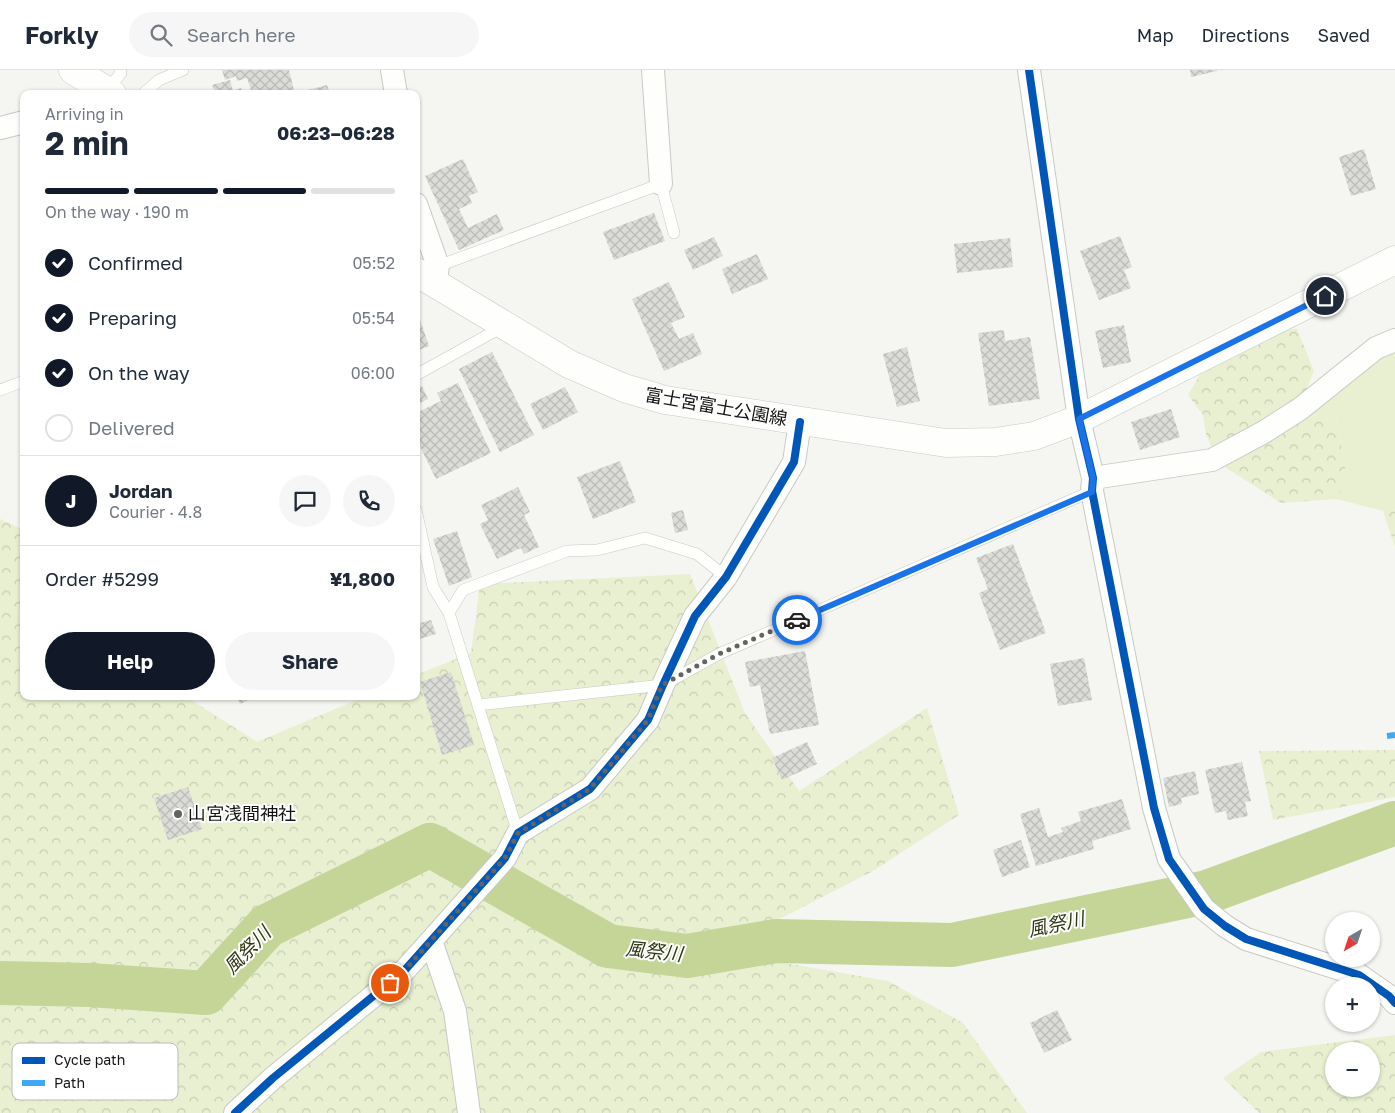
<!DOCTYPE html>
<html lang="en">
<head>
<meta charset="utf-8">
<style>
	:root { --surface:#fff; --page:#f6f6f7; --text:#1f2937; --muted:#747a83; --line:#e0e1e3; --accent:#111827 }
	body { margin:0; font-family:"Golos Text","Noto Sans JP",sans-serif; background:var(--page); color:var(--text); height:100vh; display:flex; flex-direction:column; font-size:19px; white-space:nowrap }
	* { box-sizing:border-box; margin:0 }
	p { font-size:16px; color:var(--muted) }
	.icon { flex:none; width:28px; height:28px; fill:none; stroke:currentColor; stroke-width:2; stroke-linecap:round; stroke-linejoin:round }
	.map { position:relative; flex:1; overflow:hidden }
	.sheet { position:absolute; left:20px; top:20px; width:400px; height:610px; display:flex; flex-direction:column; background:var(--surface); border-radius:10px; box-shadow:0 1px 4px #0004 }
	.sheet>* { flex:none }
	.needle { width:32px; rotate:219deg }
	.tools { position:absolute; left:1325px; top:842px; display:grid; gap:10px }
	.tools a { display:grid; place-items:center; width:55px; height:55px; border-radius:50%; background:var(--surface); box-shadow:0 1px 4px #0004; font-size:25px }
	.pin { position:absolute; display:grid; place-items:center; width:42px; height:42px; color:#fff; margin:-21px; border:2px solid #fff; border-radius:50%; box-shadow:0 1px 5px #0007 }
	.courier { position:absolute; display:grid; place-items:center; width:50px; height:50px; margin:-25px; border:4px solid #1a73e8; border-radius:50%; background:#fff; color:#222; box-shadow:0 1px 6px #0007 }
	.head em { font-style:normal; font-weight:700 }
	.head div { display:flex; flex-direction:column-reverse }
	.head { display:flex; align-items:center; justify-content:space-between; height:85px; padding:0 25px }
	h1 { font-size:32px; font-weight:700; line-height:38px }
	.bar { display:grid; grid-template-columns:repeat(4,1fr); gap:8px 5px; align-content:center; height:60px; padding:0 25px }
	.bar i { height:6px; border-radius:4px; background:var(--line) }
	.bar .on { background:var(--accent) }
	.bar p { grid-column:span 4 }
	.line { display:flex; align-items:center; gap:12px; padding:0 25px; border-top:1px solid var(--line) }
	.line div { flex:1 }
	.round { display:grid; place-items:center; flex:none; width:52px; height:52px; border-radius:26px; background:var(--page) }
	ol { padding:0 25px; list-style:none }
	li { display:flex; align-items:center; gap:15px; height:55px }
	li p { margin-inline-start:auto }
	li .icon { padding:5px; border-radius:50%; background:var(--accent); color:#fff; stroke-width:4 }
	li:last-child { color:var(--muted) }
	li i { width:28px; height:28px; border:2px solid var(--line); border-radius:50% }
	.action { display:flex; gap:10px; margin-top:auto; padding:10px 25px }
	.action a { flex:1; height:58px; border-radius:30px; background:var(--accent); color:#fff; font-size:20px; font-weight:700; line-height:58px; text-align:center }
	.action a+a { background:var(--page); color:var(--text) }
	header { display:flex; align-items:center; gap:30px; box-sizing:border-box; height:70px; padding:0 25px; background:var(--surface); border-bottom:1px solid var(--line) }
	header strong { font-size:24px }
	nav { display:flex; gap:28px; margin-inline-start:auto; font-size:18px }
	.search { width:350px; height:45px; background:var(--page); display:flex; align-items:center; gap:12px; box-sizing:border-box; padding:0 18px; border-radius:28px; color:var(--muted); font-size:19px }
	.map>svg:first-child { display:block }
	.grass { fill:#e8f0d1 }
	.forest { fill:url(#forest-crowns); fill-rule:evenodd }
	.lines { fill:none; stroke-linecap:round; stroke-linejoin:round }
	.river { stroke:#c5d497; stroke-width:44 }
	.building { fill:url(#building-cross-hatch) }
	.service-casing { stroke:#c8c9c5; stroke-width:12 }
	.minor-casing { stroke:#c8c9c5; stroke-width:24 }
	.secondary-casing { stroke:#c8c9c5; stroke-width:29 }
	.service { stroke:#fefefd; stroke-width:11 }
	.minor { stroke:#fefefd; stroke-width:22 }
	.secondary { stroke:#fefefd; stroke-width:28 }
	.quiet { stroke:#3fa9f5; stroke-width:6; stroke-dasharray:12 6; stroke-linecap:butt }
	.cycleway-casing { stroke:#fff; stroke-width:11 }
	.cycleway { stroke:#0057b8; stroke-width:8 }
	.done { stroke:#636461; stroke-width:5; stroke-dasharray:0 9 }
	.route { stroke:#1a73e8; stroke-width:6 }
	.poi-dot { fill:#636461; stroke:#fff; stroke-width:2 }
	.labels { text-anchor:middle; stroke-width:4; stroke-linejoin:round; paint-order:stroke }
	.street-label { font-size:18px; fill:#151613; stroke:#fff }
	.poi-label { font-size:18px; fill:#151613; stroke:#fff; text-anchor:start }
	.water-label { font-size:19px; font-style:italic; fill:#303814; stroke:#fff }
	.key { fill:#fff; stroke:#b9b9b8; stroke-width:1 }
	.key-label { font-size:14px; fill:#151613 }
</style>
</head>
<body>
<header>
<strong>Forkly</strong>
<div class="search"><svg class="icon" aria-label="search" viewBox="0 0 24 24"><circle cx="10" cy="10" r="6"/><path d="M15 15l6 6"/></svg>Search here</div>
<nav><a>Map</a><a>Directions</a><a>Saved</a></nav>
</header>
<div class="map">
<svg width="1395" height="1043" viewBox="0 0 1395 1043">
	<defs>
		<pattern id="forest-crowns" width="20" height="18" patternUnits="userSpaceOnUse" patternTransform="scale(1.25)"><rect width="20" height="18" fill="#e8f0d1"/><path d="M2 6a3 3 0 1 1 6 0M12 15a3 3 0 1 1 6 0" fill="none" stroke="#c6cdb3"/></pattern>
		<pattern id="building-cross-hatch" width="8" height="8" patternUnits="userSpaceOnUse" patternTransform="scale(1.25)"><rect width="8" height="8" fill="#dbdcd8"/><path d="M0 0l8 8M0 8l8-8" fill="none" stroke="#bbbcb8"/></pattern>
	</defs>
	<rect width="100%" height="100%" fill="#f5f6f1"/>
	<path class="grass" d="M 1395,274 L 1395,433 L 1383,441 L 1337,429 L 1347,408 L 1336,346 L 1316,346 L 1310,334 Z"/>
	<path class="forest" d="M 1277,258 L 1297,259 L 1314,301 L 1305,323 L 1316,346 L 1336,346 L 1347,408 L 1337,429 L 1281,433 L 1217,392 L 1206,364 L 1203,345 L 1188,325 L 1201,303 Z
		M 1395,431 L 1395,477 L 1383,441 Z
		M 0,449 L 24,460 L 24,626 L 185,626 L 257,672 L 366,626 L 416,626 L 416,605 L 471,583 L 480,514 L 690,504 L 745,643 L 799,721 L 927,638 L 959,745 L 873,801 L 717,881 L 888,911 L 963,953 L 1027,1043 L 0,1043 Z
		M 1395,680 L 1395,727 L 1273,750 L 1259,681 Z
		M 1395,965 L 1395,1043 L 1259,1043 L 1223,1008 L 1261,982 ZM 1371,981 L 1371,1019 L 1334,1019 L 1334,981 Z"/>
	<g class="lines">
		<path class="river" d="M 0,913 L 90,915 L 206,923 L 267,856 L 430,775 L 608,876 L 687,886 L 776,871 L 952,875 L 1207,822 L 1395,753"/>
	</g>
	<path class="building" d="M 222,0 L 289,0 L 295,24 L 252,24 L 247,8 L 237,11 L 236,6 L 225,10 Z
		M 1190,0 L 1217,0 L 1217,1 L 1191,7 Z
		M 230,10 L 233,21 L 241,18 L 243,24 L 216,24 L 212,15 Z
		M 327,15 L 330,24 L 297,24 L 297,23 Z
		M 1364,79 L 1376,119 L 1351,126 L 1339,87 Z
		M 463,89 L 478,122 L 469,126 L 472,133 L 459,139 L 468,158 L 497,144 L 504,160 L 459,180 L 425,106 Z
		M 654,143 L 665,171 L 614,190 L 603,162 Z
		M 1120,166 L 1132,197 L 1124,200 L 1131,218 L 1099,230 L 1080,181 Z
		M 714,167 L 723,186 L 693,200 L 684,180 Z
		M 1010,168 L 1013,197 L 957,203 L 954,174 Z
		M 757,184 L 768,209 L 732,224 L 722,199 Z
		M 669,212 L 685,247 L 671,253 L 679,269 L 693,263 L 702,284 L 664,301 L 632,229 Z
		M 416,238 L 429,276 L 416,281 Z
		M 1124,255 L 1131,292 L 1103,298 L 1095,261 Z
		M 1004,260 L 1005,271 L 1030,267 L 1040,329 L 989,336 L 978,263 Z
		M 907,277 L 920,331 L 897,337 L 883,284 Z
		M 492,282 L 534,365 L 500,382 L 459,299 Z
		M 458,313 L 491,383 L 436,409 L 416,368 L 416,343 L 441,331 L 437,323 Z
		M 422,316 L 428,329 L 416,335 L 416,319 Z
		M 565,317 L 578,342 L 543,360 L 530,334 Z
		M 1171,339 L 1180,367 L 1140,380 L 1131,352 Z
		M 620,391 L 636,432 L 593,449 L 577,407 Z
		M 518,417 L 530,442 L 524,445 L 539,477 L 524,484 L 521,478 L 497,489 L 480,454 L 488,450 L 481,435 Z
		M 683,440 L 688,460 L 675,463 L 671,443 Z
		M 457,461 L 472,507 L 449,516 L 433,469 Z
		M 1013,474 L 1046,563 L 1000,580 L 979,523 L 988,519 L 976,488 Z
		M 431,550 L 436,564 L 416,570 L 416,554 Z
		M 805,581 L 819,655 L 770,664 L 760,615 L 750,617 L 745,592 Z
		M 1084,588 L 1092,630 L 1058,636 L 1050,594 Z
		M 451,602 L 474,675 L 442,685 L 420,612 Z
		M 237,626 L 258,626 L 240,634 Z
		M 807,672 L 817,694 L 782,710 L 772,688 Z
		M 1242,692 L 1251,731 L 1245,732 L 1248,746 L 1228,750 L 1226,741 L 1215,743 L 1205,700 Z
		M 1195,701 L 1199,724 L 1181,728 L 1182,734 L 1169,737 L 1163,708 Z
		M 188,717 L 202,759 L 168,770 L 154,728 Z
		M 1122,729 L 1131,759 L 1092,771 L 1094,779 L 1036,796 L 1020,744 L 1039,738 L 1048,767 L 1063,762 L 1061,758 L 1081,751 L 1078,742 Z
		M 1021,770 L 1030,797 L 1002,807 L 993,780 Z
		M 1057,940 L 1072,970 L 1044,983 L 1030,953 Z"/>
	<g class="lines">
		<defs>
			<path id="service" d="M 107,20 L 121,3 L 120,0
				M 143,24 L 159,10 L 183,0
				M 438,196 L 661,114 L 674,163
				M 416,305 L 504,256
				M 0,320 L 24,311
				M 416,440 L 433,517 L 449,543 L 518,763
				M 449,543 L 463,520 L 567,481 L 597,480 L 645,468 L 697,484 L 726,507
				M 478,635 L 663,615 L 719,584 L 1092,421"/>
			<path id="minor" d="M 392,0 L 396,24
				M 653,0 L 661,114
				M 1029,0 L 1079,349 L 1093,408 L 1092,421 L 1154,738 L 1169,789 L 1204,839 L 1225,856 L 1246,869 L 1359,905 L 1389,926 L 1395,933
				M 0,58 L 24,52
				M 416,134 L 438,196 L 435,215
				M 1093,408 L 1212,390 L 1264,362 L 1300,339 L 1376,278 L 1395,270
				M 431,871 L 455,941 L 469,1043
				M 235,1043 L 273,1008 L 404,901 L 505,788 L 518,763 L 590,719 L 648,650 L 663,615 L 695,546 L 726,507 L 794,392 L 800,352"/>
			<path id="secondary" d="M 73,0 L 112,24
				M 416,202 L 569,294 L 624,318 L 665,330 L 946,373 L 996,372 L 1034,366 L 1079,349 L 1395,190"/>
		</defs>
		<use href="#service" class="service-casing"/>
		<use href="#minor" class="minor-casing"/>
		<use href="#secondary" class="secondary-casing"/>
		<use href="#service" class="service"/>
		<use href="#minor" class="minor"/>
		<use href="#secondary" class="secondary"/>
		<path class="quiet" d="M 1387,666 L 1395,665"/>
		<defs>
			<path id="cycleway" d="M 1029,0 L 1079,349 L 1093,408 L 1092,421 L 1154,738 L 1169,789 L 1204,839 L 1225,856 L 1246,869 L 1359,905 L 1389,926 L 1395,933
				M 235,1043 L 273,1008 L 404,901 L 505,788 L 518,763 L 590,719 L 648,650 L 663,615 L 695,546 L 726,507 L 794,392 L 800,352"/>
		</defs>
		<use href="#cycleway" class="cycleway-casing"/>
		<use href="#cycleway" class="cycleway"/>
	</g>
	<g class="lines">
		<path class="done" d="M 390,913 L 404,901 L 505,788 L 518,763 L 590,719 L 648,650 L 662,615 L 719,584 L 797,550"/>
		<path class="route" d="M 797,550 L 1092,422 L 1093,408 L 1079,349 L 1325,226"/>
	</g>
	<circle class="poi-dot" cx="178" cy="744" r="5"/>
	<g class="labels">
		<g class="street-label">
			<text transform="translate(716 337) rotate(10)" y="6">富士宮富士公園線</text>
		</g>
		<g class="poi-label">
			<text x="188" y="750">山宮浅間神社</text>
		</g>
		<g class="water-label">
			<text transform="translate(1056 854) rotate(-12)" y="7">風祭川</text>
			<text transform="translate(247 880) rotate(-46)" y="7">風祭川</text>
			<text transform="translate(654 881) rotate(6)" y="7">風祭川</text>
		</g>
	</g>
	<rect x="12" y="973" width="166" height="57" rx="8" class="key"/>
	<rect x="22" y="987" width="23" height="7" fill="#0057b8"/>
	<rect x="22" y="1010" width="23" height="6" fill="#3fa9f5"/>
	<g class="key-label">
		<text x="54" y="995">Cycle path</text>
		<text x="54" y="1018">Path</text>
	</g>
</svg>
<div class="tools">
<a><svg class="needle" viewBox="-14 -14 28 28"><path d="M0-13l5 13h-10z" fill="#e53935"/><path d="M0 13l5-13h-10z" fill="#747a83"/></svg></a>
<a>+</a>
<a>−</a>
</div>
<div class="pin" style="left:390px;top:913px;background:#ea580c"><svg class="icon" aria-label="bag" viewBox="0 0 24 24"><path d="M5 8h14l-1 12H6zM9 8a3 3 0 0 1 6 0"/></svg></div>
<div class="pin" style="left:1325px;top:226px;background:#1f2937"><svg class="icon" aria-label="home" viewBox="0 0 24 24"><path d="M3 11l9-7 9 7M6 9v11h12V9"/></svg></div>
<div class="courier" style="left:797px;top:550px"><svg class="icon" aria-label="car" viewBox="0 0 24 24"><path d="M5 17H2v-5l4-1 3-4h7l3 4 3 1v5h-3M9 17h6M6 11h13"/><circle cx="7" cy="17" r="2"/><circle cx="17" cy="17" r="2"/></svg></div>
<section class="sheet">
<div class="head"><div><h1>2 min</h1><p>Arriving in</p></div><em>06:23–06:28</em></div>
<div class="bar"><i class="on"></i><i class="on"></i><i class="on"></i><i></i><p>On the way · 190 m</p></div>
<ol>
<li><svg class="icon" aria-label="check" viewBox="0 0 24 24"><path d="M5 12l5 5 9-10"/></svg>Confirmed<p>05:52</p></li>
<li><svg class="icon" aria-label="check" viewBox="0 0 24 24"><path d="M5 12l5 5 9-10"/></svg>Preparing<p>05:54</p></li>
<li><svg class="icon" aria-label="check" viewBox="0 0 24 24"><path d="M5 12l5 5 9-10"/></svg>On the way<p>06:00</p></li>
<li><i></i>Delivered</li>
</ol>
<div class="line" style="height:90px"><b class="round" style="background:var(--accent);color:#fff">J</b><div><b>Jordan</b><p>Courier · 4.8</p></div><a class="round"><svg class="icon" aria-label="chat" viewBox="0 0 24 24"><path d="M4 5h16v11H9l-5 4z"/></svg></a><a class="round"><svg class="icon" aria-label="phone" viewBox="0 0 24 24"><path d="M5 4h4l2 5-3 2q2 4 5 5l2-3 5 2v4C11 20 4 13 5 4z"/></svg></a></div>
<div class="line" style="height:65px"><div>Order #5299</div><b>¥1,800</b></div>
<div class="action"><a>Help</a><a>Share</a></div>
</section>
</div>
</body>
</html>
